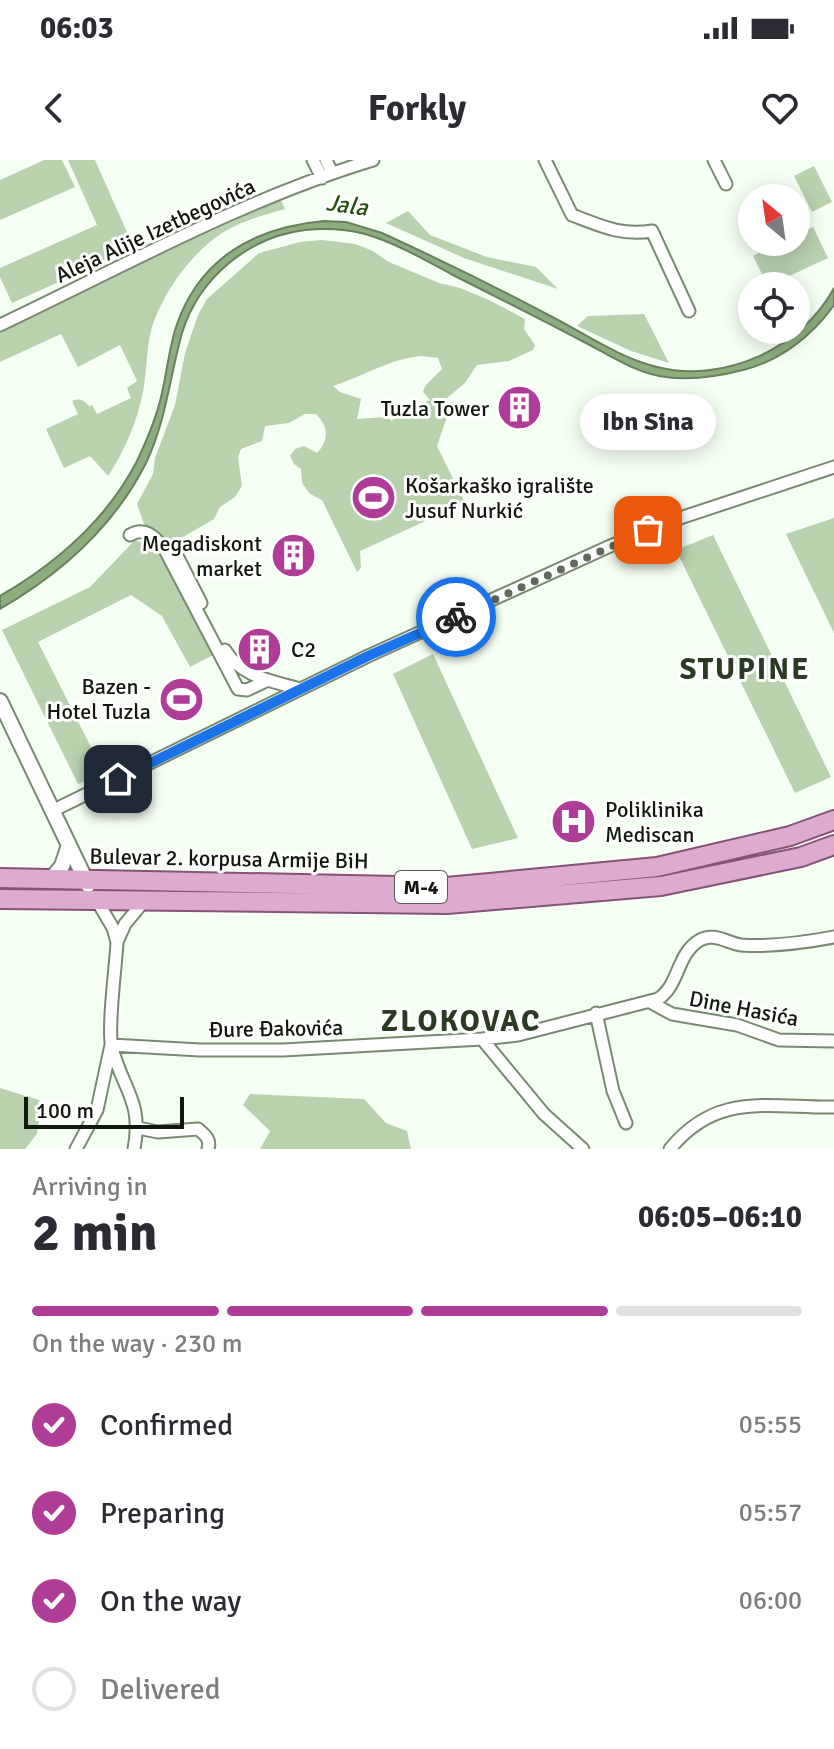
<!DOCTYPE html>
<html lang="en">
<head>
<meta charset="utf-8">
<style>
	:root { --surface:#fff; --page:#f7f7f7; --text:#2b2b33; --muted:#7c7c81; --line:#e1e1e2; --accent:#af3c96 }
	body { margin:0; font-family:Signika,sans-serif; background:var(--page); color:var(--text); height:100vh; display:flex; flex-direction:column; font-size:30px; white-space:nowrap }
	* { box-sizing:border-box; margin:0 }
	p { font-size:26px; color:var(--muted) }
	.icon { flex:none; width:44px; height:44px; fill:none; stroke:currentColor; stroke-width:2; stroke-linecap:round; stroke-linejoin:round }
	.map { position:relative; height:989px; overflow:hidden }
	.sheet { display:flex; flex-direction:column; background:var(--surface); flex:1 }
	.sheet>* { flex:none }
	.needle { width:52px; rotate:331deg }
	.controls { position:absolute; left:738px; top:24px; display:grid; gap:16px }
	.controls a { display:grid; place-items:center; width:72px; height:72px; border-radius:50%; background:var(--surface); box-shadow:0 4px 20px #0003; font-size:40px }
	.scale { position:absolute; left:24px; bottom:20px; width:160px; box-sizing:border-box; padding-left:8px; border:4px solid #11180e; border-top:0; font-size:22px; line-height:28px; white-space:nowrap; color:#11180e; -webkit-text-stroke:6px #fff; paint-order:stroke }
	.pin { position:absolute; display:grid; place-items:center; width:68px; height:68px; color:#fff; margin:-34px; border-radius:16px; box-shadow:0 4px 12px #0006 }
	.courier { position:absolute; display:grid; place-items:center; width:80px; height:80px; margin:-40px; border:6px solid #1a73e8; border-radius:50%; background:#fff; color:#222; box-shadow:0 2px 10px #0007 }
	.bubble { position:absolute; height:56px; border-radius:28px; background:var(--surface); box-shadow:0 4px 20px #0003; font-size:26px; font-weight:700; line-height:56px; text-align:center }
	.head em { font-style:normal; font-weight:700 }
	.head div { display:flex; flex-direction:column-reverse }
	.head { display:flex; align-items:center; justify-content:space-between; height:136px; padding:0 32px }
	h1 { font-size:52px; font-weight:700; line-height:60px }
	.bar { display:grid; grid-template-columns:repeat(4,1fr); gap:12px 8px; align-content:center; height:96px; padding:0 32px }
	.bar i { height:10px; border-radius:6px; background:var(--line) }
	.bar .current { background:var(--accent) }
	.bar p { grid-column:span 4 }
	ol { padding:0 32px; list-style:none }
	li { display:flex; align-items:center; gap:24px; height:88px }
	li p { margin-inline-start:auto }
	li .icon { padding:8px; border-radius:50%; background:var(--accent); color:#fff; stroke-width:4 }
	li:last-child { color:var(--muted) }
	li i { width:44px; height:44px; border:4px solid var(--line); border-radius:50% }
	.status { display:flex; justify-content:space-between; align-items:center; height:56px; padding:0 40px; background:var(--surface); direction:ltr }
	.status svg { height:22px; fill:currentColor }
	header { display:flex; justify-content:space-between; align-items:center; height:104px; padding:0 32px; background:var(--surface); font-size:36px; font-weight:700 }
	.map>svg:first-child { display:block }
	.green { fill:#b8d2ae; fill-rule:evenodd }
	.water { fill:#8cae7f; stroke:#67815d; stroke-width:2 }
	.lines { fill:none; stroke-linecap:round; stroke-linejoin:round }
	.minor-casing { stroke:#778a6f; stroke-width:15 }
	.tertiary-casing { stroke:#778a6f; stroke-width:18 }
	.primary-casing { stroke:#855377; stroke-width:22 }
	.minor { stroke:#fff; stroke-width:11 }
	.tertiary { stroke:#fff; stroke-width:14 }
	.primary { stroke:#dcabcf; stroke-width:18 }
	.done { stroke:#61695e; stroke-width:8; stroke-dasharray:0 14.4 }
	.route { stroke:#1a73e8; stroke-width:10 }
	.labels { text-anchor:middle; stroke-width:6; stroke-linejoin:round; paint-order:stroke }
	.shield { fill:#fff; stroke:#585d56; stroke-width:2 }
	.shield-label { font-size:20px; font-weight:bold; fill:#11180e }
	.street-label { font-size:22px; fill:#11180e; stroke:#fff }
	.poi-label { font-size:22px; fill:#11180e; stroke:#fff; text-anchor:end }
	.water-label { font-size:24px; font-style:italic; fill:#234e0c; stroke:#fff }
	.district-label { font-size:30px; font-weight:bold; letter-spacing:2px; fill:#2a3b24; stroke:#fff }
</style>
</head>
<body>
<div class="status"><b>06:03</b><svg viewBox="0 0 49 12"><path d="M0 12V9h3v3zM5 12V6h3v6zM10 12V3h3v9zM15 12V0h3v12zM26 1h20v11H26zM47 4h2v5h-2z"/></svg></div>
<header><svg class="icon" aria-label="back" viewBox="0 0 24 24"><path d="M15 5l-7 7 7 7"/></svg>Forkly<svg class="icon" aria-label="heart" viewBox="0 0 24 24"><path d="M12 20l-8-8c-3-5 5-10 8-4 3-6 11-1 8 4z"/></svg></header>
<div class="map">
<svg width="834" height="989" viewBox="0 0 834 989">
	<rect width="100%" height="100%" fill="#f6fff3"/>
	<path class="green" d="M 44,0 L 62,0 L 75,27 L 0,60 L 0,20 Z
		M 68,0 L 95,0 L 134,88 L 12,143 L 0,117 L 0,108 L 97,65 Z
		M 814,6 L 832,42 L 812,52 L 794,16 Z
		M 281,40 L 285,49 C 263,55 242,61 222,73 C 191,93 161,135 151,171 C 146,191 147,211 143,232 C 137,262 125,290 108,316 L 90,296 L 64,308 L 46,269 L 78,254 L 72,241 C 80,238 84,240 89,246 L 92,245 L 97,254 L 131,238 L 127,228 L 137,221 L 120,185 L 78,207 L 61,174 L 0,202 L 0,172 L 193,79 Z
		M 408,51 L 430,75 L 487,97 L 536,107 L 558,129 L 464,98 L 386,63 Z
		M 813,67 L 828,98 L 768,126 L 753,96 L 781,82 L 796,82 L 796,75 Z
		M 322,80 L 355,84 L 371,90 L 389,102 L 439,123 L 460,128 L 489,140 L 525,159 L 524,169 L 535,185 L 533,190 L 509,201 L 477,205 L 465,223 L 447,238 L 446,260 L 437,286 L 465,343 L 360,391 L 361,408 L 357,412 L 322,340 L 310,334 L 302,323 L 301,309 L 294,304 L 290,296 L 295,289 L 304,286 L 317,293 C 329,280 329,267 316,254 L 305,254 L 289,263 L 265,266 L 262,281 L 241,289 L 238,297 L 242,326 L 235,337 L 220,347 L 214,359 L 164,388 L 142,371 L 144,364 L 137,344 L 153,314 L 155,298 L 175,245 L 185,193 L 198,155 L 207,139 L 259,93 L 300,82 ZM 421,196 L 438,198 L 442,209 L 425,226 L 423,232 L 430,240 L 398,253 L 392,261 L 387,257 L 357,259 L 361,239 L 340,232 L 333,226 C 364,216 389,199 421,196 Z
		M 644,154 L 669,203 L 631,191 L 577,166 L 588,156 Z
		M 834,358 L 834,473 L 786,374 Z
		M 713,375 L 831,617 L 795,633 L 676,390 Z
		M 135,380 L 164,392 L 217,493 L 190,507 L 162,456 L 131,435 L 38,482 L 104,613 L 78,624 L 2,470 L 90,427 Z
		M 433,494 L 518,678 L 472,689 L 393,514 Z
		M 0,928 L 42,941 L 37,974 L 25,989 L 0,989 Z
		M 250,934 L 364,939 L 386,963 L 407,971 L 411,989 L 260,989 L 270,971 L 243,945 Z"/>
	<path class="water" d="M 324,61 L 346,62 L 382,73 C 441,100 500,129 558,160 C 590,177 621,198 657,207 C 724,224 802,188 834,128 L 834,145 C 812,176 780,201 743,210 C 716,217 687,221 659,216 C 632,211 606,193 582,181 C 539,158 496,137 453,115 C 425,100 396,83 365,74 C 346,69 325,68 305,70 C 248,77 199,118 182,173 C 170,216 166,260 147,301 C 115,366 62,413 0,449 L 0,436 C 57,403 106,361 137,301 C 147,280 157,256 162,233 C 167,211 169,189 176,167 C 199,98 255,67 324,61 Z"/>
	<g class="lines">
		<defs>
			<path id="minor" d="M 313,0 L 322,18
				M 326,0 L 332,13
				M 545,0 L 572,55 C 601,66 621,76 652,71 L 689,151
				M 714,0 L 726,24
				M 0,165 C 122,107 244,39 373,0
				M 130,375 C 145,366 155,377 164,388 L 238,529 L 247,530 L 266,521
				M 175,392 L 201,443
				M 225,490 C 241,517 272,521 300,529
				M 52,651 L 368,496 L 608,387 L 659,365 L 834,307
				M 96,739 L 113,768 L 117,782 C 116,805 107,869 112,888 C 123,930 143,941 134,989
				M 117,782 L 125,764 L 145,740
				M 650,842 L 672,854 L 737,865 L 779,880 L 834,881
				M 596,853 L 613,931 L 626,963
				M 482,879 L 544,954 L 583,989
				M 138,968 L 158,972 L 198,969 C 205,975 211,979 208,989
				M 76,989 L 97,950 L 111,885 L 200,890 L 283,890 L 482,879 L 518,875 L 658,839 C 680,825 676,794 700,780 C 714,772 727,783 741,785 C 768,787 807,782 834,777
				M 670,989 C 717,931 769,948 834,947"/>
			<path id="tertiary" d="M 0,541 L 88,725
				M 52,718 L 62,706 L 69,685"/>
			<path id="primary" d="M 0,718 L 446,727 L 657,707 L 790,676 L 834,660
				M 0,739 L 447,744 L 661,726 L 801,697 L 834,685"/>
		</defs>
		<use href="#minor" class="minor-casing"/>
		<use href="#tertiary" class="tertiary-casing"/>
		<use href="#primary" class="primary-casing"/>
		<use href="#minor" class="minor"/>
		<use href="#tertiary" class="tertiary"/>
		<use href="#primary" class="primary"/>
	</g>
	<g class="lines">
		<path class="done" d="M 456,457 L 648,370"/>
		<path class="route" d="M 118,619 L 368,496 L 456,457"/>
	</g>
	<defs>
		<symbol id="building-disc" viewBox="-11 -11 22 22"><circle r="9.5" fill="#af3c96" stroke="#fff"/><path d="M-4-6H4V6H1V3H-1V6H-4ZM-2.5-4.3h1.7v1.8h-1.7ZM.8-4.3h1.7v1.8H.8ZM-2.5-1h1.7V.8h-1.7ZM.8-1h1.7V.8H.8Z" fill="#fff"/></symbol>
		<symbol id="stadium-disc" viewBox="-11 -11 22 22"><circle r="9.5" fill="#af3c96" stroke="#fff"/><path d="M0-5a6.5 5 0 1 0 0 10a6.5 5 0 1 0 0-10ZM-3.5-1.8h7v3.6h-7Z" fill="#fff"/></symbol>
		<symbol id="hospital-disc" viewBox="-11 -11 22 22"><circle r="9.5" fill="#af3c96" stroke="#fff"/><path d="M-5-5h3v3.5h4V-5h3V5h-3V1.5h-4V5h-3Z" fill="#fff"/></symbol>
	</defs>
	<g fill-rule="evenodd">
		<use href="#building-disc" x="494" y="222" width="51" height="51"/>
		<use href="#stadium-disc" x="348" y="312" width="51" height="51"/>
		<use href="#building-disc" x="268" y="370" width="51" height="51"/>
		<use href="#building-disc" x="234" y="464" width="51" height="51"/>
		<use href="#stadium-disc" x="156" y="514" width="51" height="51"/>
		<use href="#hospital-disc" x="548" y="636" width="51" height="51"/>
	</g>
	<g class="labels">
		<rect class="shield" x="395" y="711" width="52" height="32" rx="6"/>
		<g class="shield-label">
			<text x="421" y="734">M-4</text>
		</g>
		<g class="street-label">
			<text transform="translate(155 70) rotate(-25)" y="8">Aleja Alije Izetbegovića</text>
			<text transform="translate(229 698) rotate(1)" y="8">Bulevar 2. korpusa Armije BiH</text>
			<text transform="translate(744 848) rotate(11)" y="8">Dine Hasića</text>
			<text transform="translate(276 868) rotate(-1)" y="8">Đure Đakovića</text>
		</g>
		<g class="poi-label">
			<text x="489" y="256">Tuzla Tower</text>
			<text x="405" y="333" text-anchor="start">Košarkaško igralište<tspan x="405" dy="25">Jusuf Nurkić</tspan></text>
			<text x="262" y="391">Megadiskont<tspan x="262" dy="25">market</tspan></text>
			<text x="291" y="497" text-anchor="start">C2</text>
			<text x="151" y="534">Bazen -<tspan x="151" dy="25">Hotel Tuzla</tspan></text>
			<text x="605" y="657" text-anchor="start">Poliklinika<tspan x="605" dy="25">Mediscan</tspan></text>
		</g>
		<g class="water-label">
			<text transform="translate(347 45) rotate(8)" y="8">Jala</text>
		</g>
		<g class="district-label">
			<text x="745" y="519">STUPINE</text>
			<text x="461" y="871">ZLOKOVAC</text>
		</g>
	</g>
</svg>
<div class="controls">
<a><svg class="needle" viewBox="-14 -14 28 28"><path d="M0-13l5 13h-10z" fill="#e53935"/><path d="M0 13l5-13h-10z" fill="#7c7c81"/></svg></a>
<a><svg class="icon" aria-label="locate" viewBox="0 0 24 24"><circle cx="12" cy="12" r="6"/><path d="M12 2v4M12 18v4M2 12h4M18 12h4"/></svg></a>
</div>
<div class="scale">100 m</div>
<div class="pin" style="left:648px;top:370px;background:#ea580c"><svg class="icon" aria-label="bag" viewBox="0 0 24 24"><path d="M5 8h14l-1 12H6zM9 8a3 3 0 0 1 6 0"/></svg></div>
<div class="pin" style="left:118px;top:619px;background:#1f2937"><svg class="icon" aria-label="home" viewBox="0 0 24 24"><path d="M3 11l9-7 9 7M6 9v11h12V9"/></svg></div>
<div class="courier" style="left:456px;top:457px"><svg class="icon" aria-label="bike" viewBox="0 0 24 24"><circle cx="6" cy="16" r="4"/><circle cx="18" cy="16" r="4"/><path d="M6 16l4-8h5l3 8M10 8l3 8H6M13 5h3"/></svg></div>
<div class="bubble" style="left:580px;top:234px;width:136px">Ibn Sina</div>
</div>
<section class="sheet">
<div class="head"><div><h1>2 min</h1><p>Arriving in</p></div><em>06:05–06:10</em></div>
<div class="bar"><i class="current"></i><i class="current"></i><i class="current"></i><i></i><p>On the way · 230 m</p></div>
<ol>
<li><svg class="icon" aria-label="check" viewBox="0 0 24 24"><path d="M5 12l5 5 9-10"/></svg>Confirmed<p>05:55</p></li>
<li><svg class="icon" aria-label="check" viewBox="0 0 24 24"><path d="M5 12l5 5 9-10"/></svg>Preparing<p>05:57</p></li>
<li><svg class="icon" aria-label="check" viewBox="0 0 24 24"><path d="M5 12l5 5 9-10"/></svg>On the way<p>06:00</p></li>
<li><i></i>Delivered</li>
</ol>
</section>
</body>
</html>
